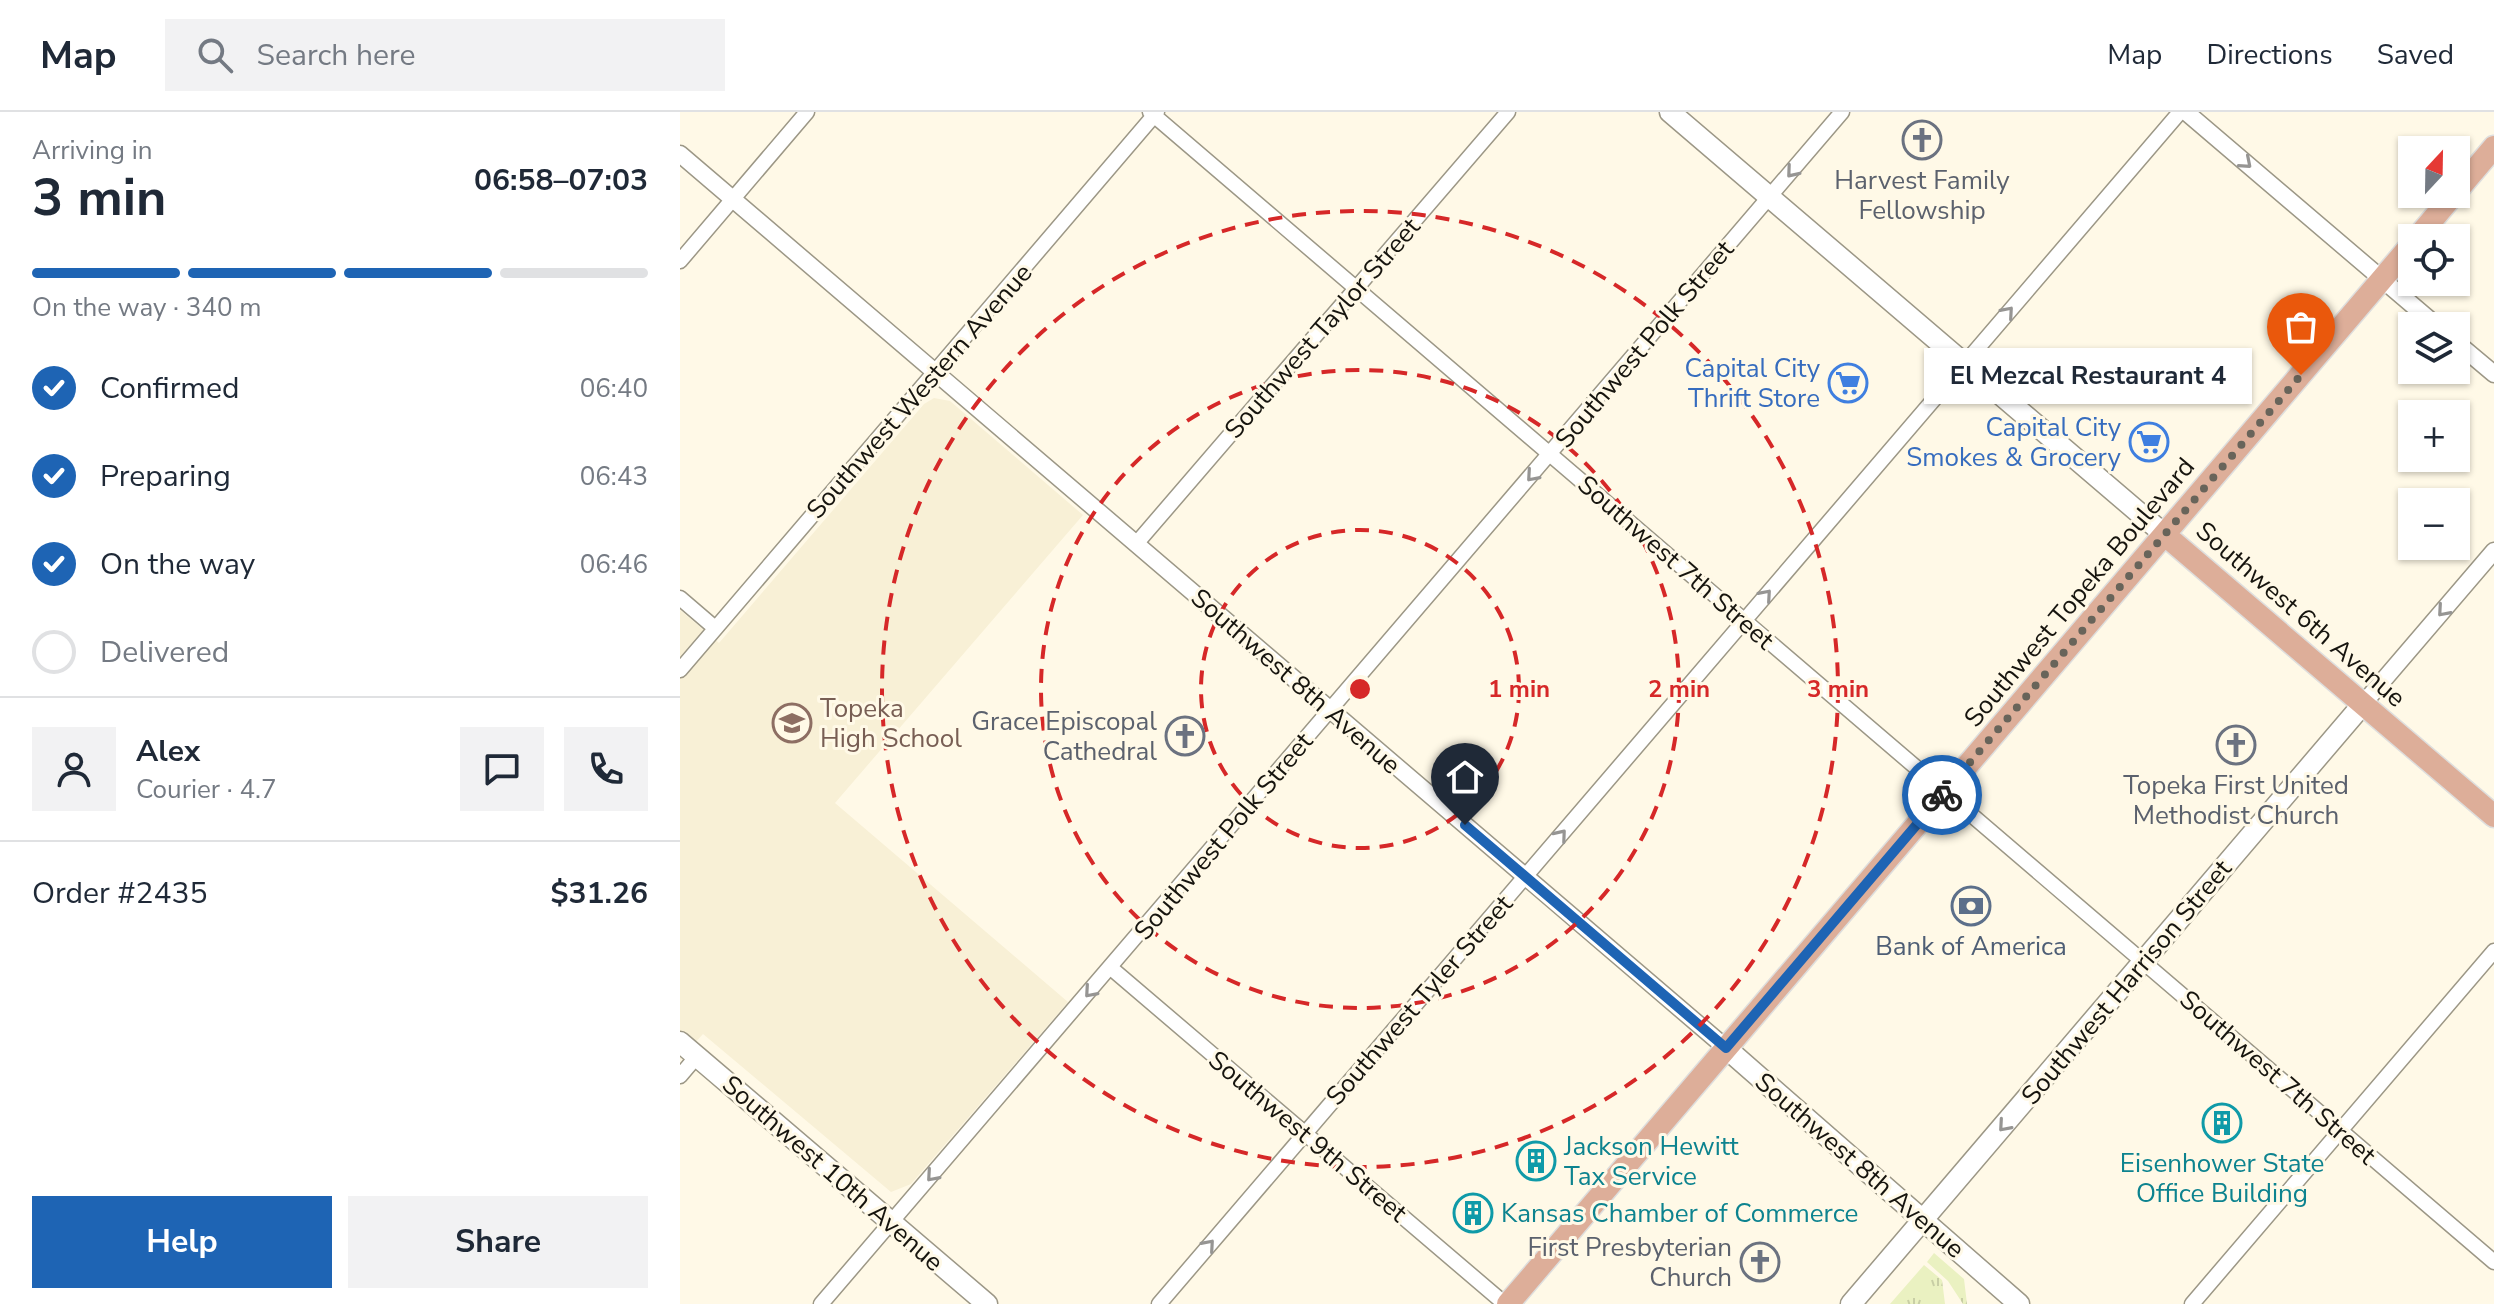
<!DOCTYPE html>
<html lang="en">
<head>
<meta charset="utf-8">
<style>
	:root { --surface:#fff; --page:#f2f2f3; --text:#1f2937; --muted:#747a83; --line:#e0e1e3; --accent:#1e64b4 }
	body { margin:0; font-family:"Nunito Sans",sans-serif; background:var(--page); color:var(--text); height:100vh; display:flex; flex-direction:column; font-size:30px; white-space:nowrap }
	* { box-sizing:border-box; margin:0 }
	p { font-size:26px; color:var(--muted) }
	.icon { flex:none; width:44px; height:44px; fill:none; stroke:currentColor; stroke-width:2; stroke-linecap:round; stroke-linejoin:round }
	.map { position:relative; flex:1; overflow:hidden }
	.drawer { display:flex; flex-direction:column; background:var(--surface); width:680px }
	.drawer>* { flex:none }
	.needle { width:52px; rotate:22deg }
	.controls { position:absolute; left:1718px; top:24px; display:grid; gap:16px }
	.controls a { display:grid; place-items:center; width:72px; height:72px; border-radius:0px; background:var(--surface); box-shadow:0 2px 6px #0004; font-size:40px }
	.pin { position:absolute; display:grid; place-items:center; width:68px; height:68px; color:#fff; margin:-82px -34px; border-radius:50% 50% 50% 0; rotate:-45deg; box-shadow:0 0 8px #0007 }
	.pin .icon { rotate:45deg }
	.courier { position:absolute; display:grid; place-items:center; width:80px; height:80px; margin:-40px; border:6px solid #1e64b4; border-radius:50%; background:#fff; color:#222; box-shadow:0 2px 10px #0007 }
	.bubble { position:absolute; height:56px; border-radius:0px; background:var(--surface); box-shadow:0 2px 6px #0004; font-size:26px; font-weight:700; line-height:56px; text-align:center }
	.headline em { font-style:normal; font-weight:700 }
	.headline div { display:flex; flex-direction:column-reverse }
	.headline { display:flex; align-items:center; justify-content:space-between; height:136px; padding:0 32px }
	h1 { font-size:52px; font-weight:700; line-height:60px }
	.bar { display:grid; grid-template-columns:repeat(4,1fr); gap:12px 8px; align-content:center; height:96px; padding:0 32px }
	.bar i { height:10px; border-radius:6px; background:var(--line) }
	.bar .on { background:var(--accent) }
	.bar p { grid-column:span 4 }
	.line { display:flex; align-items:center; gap:20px; padding:0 32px; border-top:2px solid var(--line) }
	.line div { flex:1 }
	.round { display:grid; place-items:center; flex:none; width:84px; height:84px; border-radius:0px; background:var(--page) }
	ol { padding:0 32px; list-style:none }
	li { display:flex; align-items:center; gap:24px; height:88px }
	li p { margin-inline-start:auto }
	li .icon { padding:8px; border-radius:50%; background:var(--accent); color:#fff; stroke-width:4 }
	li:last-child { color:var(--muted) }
	li i { width:44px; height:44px; border:4px solid var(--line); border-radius:50% }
	.action { display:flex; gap:16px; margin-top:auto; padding:16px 32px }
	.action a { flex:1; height:92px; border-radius:0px; background:var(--accent); color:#fff; font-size:32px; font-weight:700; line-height:92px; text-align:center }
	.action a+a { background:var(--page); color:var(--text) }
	header { display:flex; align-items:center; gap:48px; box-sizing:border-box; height:112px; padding:0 40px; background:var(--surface); border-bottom:2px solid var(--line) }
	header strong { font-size:38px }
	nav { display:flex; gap:44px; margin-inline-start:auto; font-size:28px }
	.search { width:560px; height:72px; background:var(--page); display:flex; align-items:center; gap:20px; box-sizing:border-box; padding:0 28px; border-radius:0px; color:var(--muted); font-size:30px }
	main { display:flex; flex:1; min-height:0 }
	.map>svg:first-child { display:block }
	.built { fill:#f8f0d6 }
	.grass { fill:url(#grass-tufts) }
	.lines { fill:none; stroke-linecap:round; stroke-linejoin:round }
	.minor-casing { stroke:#9c9786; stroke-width:17 }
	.tertiary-casing { stroke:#9c9786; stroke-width:19 }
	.secondary-casing { stroke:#9c9786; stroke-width:23 }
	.primary-casing { stroke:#dededd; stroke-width:25 }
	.minor { stroke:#fff; stroke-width:14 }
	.tertiary { stroke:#fff; stroke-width:16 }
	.secondary { stroke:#fff; stroke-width:20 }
	.primary { stroke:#ddae99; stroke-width:22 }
	.oneway { stroke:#969593 }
	.done { stroke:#68645a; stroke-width:8; stroke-dasharray:0 14.4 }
	.route { stroke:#1e64b4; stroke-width:10 }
	.ring { fill:none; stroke:#d62828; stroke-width:4; stroke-dasharray:14 10 }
	.labels { text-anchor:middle; stroke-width:6; stroke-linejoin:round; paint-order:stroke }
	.worship-label { font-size:26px; fill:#5b616d; stroke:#fff9e7 }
	.street-label { font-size:26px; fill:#16140e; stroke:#fff9e7 }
	.shop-label { font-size:26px; fill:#366cbe; stroke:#fff9e7; text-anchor:end }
	.education-label { font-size:26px; fill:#785e54; stroke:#fff9e7; text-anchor:start }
	.service-label { font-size:26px; fill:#4e5e75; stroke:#fff9e7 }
	.culture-label { font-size:26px; fill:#0d838f; stroke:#fff9e7; text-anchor:start }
	.centre { fill:#d62828; stroke:#fff9e7; stroke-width:4 }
	.ring-label { font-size:24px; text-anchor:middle; font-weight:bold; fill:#d62828; stroke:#fff9e7; stroke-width:6; stroke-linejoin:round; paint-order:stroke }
</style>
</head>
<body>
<header>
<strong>Map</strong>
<div class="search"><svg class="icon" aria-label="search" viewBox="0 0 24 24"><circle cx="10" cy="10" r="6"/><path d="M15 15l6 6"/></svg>Search here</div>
<nav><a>Map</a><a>Directions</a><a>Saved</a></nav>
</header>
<main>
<section class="drawer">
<div class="headline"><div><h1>3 min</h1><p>Arriving in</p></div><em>06:58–07:03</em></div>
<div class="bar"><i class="on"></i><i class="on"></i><i class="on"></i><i></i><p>On the way · 340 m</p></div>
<ol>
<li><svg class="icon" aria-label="check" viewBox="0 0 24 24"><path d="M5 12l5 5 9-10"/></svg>Confirmed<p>06:40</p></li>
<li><svg class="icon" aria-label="check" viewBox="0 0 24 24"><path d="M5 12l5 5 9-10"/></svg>Preparing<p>06:43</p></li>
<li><svg class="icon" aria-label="check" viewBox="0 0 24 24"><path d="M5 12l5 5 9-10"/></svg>On the way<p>06:46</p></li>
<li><i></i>Delivered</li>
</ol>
<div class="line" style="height:144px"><a class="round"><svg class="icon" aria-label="person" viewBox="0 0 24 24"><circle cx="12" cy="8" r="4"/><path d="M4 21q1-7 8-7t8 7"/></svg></a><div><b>Alex</b><p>Courier · 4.7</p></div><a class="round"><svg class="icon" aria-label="chat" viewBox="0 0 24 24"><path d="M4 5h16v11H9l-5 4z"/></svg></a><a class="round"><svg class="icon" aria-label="phone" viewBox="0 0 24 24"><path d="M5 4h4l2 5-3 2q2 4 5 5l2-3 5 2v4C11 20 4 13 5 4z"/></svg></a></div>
<div class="line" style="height:104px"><div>Order #2435</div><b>$31.26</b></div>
<div class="action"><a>Help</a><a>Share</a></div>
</section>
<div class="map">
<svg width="1814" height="1192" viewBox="0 0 1814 1192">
	<defs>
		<pattern id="grass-tufts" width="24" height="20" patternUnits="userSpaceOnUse" patternTransform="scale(2)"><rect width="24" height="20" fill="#eaf1c1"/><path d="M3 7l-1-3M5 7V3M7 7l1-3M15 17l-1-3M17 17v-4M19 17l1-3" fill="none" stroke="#c8cea5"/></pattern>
	</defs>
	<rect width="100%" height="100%" fill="#fff9e7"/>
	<path class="built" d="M 254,286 L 270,289 L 403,403 L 155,691 L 388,890 L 231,1072 L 211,1080 L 23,922 L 0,947 L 0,498 L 39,531 L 244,292 Z"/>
	<path class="grass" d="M 1254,1141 L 1284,1167 L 1287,1192 L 1283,1192 L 1268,1169 L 1247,1150 Z
		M 1244,1153 L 1262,1168 L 1265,1192 L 1210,1192 Z"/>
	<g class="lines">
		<defs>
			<path id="minor" d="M 470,0 L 1814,1150
				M 0,149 L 127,0
				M 456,432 L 828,0
				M 0,486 L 35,516
				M 0,558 L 477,0
				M 431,856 L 825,1192
				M 0,964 L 17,944
				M 141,1192 L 1162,0
				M 479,1192 L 1500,0
				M 1512,1192 L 1814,839"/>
			<path id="tertiary" d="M 1506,0 L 1757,214
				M 0,42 L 1046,936
				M 1776,230 L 1814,262
				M 1683,592 L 1814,439"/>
			<path id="secondary" d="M 990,0 L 1485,423
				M 0,930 L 307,1192
				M 1046,936 L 1339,1192
				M 1171,1192 L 1683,592"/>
			<path id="primary" d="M 1776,80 L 1814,35
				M 1737,126 L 1774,82
				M 1485,423 L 1814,704
				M 828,1192 L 1732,132"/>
		</defs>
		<use href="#minor" class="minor-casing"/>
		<use href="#tertiary" class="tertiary-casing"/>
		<use href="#secondary" class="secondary-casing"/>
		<use href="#primary" class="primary-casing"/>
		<use href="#minor" class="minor"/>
		<use href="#tertiary" class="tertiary"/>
		<use href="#secondary" class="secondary"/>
		<use href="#primary" class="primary"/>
	</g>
	<defs><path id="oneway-chevron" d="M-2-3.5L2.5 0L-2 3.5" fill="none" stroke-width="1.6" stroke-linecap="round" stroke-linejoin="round" transform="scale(2)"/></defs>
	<g class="oneway">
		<use href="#oneway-chevron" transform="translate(1566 51) rotate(41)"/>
		<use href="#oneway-chevron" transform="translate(1112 60) rotate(130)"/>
		<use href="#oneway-chevron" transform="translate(1328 200) rotate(-49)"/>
		<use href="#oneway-chevron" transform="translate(852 364) rotate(131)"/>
		<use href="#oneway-chevron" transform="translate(1086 483) rotate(-49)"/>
		<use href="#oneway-chevron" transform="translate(1763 499) rotate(131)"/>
		<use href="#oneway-chevron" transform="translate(881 723) rotate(-50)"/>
		<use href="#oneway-chevron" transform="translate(410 880) rotate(131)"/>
		<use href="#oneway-chevron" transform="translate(1324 1014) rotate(131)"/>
		<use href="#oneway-chevron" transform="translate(252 1064) rotate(131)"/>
		<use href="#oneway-chevron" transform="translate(529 1133) rotate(-49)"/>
	</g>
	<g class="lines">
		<path class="done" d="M 1262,683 L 1621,263"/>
		<path class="route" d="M 785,713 L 1046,936 L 1262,683"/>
	</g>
	<g class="ring">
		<circle cx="680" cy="577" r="159"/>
		<circle cx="680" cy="577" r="319"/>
		<circle cx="680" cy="577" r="478"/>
	</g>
	<defs>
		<symbol id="church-ring" viewBox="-11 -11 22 22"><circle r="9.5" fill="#fff9e7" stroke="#6b7280" stroke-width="1.5"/><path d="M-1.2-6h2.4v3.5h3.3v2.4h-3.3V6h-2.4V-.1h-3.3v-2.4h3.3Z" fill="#6b7280"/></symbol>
		<symbol id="supermarket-ring" viewBox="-11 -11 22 22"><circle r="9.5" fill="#fff9e7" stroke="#3f7fe0" stroke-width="1.5"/><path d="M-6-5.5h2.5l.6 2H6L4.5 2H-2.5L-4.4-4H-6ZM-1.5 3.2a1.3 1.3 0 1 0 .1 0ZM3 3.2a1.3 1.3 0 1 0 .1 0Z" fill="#3f7fe0"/></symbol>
		<symbol id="school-ring" viewBox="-11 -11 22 22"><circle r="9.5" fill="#fff9e7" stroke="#8d6e63" stroke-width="1.5"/><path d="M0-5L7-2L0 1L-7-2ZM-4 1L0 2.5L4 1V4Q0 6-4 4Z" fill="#8d6e63"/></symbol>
		<symbol id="bank-ring" viewBox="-11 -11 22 22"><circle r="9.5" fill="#fff9e7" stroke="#5c6f8a" stroke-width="1.5"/><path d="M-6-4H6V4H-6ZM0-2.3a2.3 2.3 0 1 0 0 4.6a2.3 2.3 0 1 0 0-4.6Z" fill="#5c6f8a"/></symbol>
		<symbol id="building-ring" viewBox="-11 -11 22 22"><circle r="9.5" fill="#fff9e7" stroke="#0f9aa8" stroke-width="1.5"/><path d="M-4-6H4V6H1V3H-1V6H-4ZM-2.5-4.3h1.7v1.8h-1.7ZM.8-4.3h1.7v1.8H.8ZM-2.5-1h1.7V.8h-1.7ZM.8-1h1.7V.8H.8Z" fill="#0f9aa8"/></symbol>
	</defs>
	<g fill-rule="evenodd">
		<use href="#church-ring" x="1220" y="6" width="44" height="44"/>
		<use href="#supermarket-ring" x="1146" y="249" width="44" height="44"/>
		<use href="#supermarket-ring" x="1447" y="308" width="44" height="44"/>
		<use href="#school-ring" x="90" y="589" width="44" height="44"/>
		<use href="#church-ring" x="483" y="602" width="44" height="44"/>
		<use href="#church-ring" x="1534" y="611" width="44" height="44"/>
		<use href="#bank-ring" x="1269" y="772" width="44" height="44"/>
		<use href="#building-ring" x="1520" y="989" width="44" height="44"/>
		<use href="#building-ring" x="834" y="1027" width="44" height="44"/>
		<use href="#building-ring" x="771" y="1079" width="44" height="44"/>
		<use href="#church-ring" x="1058" y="1128" width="44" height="44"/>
	</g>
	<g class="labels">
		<g class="worship-label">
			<text x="1242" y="77">Harvest Family<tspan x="1242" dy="30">Fellowship</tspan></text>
			<text x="477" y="618" text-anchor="end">Grace Episcopal<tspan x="477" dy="30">Cathedral</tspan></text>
			<text x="1556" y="682">Topeka First United<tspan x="1556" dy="30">Methodist Church</tspan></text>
			<text x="1052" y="1144" text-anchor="end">First Presbyterian<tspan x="1052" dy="30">Church</tspan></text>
		</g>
		<g class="street-label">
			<text transform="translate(642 216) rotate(-49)" y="9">Southwest Taylor Street</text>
			<text transform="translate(964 232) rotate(-50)" y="9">Southwest Polk Street</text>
			<text transform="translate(239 279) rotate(-49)" y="9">Southwest Western Avenue</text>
			<text transform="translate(996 450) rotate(41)" y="9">Southwest 7th Street</text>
			<text transform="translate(1399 480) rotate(-50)" y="9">Southwest Topeka Boulevard</text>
			<text transform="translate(1621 502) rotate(41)" y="9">Southwest 6th Avenue</text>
			<text transform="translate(616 569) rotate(41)" y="9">Southwest 8th Avenue</text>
			<text transform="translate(543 724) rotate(-50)" y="9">Southwest Polk Street</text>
			<text transform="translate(1446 870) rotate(-50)" y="9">Southwest Harrison Street</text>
			<text transform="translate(739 888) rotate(-49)" y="9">Southwest Tyler Street</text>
			<text transform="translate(1598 965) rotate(41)" y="9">Southwest 7th Street</text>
			<text transform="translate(628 1024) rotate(40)" y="9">Southwest 9th Street</text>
			<text transform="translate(1180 1053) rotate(41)" y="9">Southwest 8th Avenue</text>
			<text transform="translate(153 1061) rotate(41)" y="9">Southwest 10th Avenue</text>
		</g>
		<g class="shop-label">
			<text x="1140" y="265">Capital City<tspan x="1140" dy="30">Thrift Store</tspan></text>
			<text x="1441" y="324">Capital City<tspan x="1441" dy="30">Smokes &amp; Grocery</tspan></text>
		</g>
		<g class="education-label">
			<text x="140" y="605">Topeka<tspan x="140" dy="30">High School</tspan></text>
		</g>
		<g class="service-label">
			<text x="1291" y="843">Bank of America</text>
		</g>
		<g class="culture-label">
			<text x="884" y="1043">Jackson Hewitt<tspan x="884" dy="30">Tax Service</tspan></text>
			<text x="1542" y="1060" text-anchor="middle">Eisenhower State<tspan x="1542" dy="30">Office Building</tspan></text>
			<text x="821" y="1110">Kansas Chamber of Commerce</text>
		</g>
	</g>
	<circle cx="680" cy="577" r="12" class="centre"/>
	<g class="ring-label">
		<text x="839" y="585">1 min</text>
		<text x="999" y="585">2 min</text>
		<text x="1158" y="585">3 min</text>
	</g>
</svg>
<div class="controls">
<a><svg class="needle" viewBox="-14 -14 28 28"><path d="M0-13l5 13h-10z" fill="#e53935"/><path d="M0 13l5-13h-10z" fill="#747a83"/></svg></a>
<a><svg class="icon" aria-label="locate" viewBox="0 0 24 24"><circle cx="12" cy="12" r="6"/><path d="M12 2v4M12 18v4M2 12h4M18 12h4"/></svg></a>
<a><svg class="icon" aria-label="layers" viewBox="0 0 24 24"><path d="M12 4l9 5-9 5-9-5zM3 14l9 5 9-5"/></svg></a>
<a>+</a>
<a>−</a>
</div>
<div class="pin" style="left:1621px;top:263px;background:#ea580c"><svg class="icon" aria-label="bag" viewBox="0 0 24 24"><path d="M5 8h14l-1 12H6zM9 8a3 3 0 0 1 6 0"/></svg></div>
<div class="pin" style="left:785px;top:713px;background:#1f2937"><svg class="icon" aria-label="home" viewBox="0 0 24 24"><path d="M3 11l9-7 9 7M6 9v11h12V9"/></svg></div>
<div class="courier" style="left:1262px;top:683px"><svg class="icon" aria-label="bike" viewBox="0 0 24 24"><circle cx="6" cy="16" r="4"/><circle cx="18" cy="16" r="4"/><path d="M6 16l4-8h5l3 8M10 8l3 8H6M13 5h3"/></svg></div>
<div class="bubble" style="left:1244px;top:236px;width:328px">El Mezcal Restaurant 4</div>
</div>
</main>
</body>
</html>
